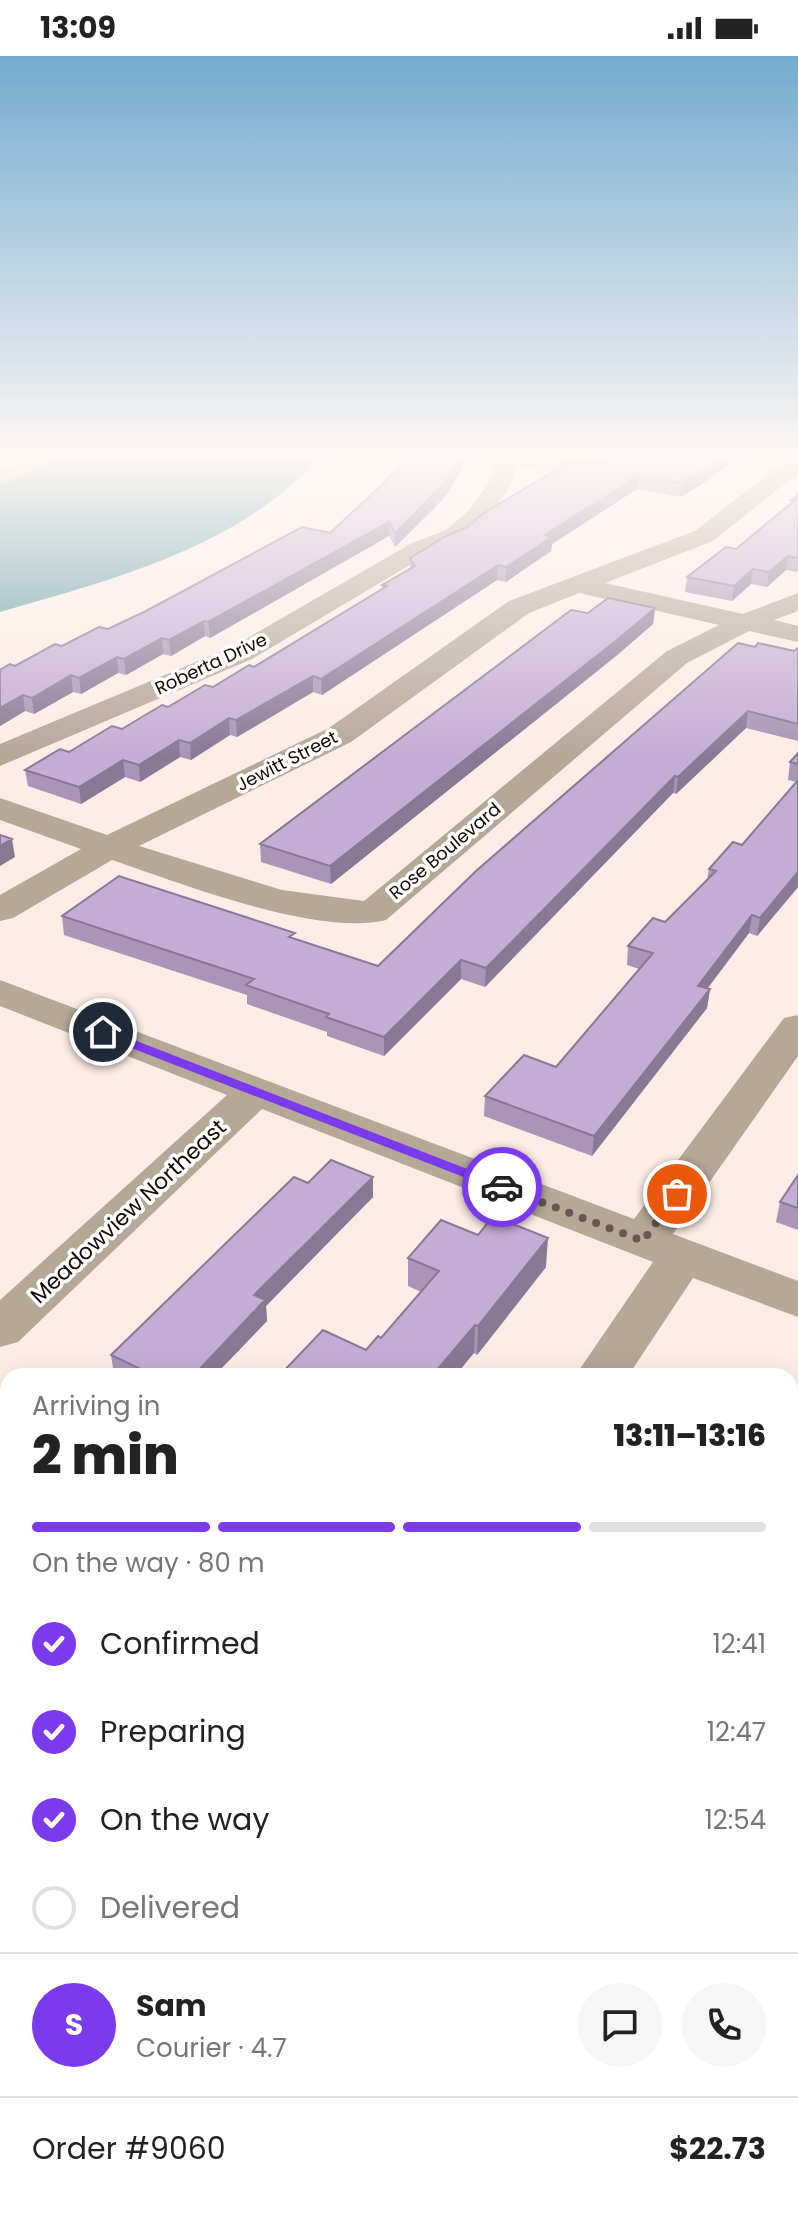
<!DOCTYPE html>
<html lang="en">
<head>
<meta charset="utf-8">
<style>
	:root { --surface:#fff; --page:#f6f6f6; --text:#222; --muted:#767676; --line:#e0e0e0; --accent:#7c3aed }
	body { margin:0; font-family:Poppins,sans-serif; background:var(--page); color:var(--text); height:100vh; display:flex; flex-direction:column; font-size:30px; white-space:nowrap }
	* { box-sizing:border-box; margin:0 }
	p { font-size:26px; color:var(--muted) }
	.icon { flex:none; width:44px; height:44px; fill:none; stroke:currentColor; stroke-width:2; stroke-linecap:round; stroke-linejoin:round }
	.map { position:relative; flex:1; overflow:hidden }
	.details { position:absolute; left:0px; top:1312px; width:798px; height:850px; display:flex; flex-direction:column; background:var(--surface); border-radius:24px 24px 0 0; box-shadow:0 8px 32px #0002 }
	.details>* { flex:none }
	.pin { position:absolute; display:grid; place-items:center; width:68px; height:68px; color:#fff; margin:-34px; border:4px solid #fff; border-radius:50%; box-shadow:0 2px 8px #0007 }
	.courier { position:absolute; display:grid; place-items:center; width:80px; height:80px; margin:-40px; border:6px solid #7c3aed; border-radius:50%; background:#fff; color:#222; box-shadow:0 2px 10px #0007 }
	.headline em { font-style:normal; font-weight:800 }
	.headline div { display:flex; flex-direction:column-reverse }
	.headline { display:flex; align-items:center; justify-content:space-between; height:136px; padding:0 32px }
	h1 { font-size:52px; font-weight:800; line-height:60px }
	.bar { display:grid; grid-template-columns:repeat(4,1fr); gap:12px 8px; align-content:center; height:96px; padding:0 32px }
	.bar i { height:10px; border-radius:6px; background:var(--line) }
	.bar .selected { background:var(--accent) }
	.bar p { grid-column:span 4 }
	.line { display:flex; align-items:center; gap:20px; padding:0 32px; border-top:2px solid var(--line) }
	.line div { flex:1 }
	.round { display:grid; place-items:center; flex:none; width:84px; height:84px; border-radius:42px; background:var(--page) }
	ol { padding:0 32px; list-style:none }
	li { display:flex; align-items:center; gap:24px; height:88px }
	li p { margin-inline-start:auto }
	li .icon { padding:8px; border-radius:50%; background:var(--accent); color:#fff; stroke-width:4 }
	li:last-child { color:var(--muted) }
	li i { width:44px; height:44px; border:4px solid var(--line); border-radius:50% }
	.status { display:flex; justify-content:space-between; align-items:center; height:56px; padding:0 40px; background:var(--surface); direction:ltr }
	.status svg { height:22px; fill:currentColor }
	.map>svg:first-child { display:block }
	.green { fill:#c4c8ac }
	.water { fill:#659ea9 }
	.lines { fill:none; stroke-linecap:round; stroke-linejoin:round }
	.minor { fill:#b4a897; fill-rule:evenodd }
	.wall { fill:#a895b7 }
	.shaded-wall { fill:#887995 }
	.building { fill:#c3add5; stroke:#887995; stroke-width:2 }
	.route { fill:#7c3aed }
	.done { stroke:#665953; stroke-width:8; stroke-dasharray:0 14.4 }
	.labels { text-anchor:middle; stroke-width:7; stroke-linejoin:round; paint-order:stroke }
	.far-street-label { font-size:18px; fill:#150904; stroke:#fff }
	.street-label { font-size:22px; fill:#150904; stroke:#fff }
</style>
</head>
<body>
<div class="status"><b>13:09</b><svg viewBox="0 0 49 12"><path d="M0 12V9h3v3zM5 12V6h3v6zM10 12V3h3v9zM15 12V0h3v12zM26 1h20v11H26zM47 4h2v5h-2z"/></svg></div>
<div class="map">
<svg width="798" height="2161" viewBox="0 0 798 2161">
	<rect width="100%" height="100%" fill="#fdede6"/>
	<path class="green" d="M 40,400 L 68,400 L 0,428 L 0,414 Z"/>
	<path class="water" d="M 68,400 L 321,400 C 240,491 114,523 0,556 L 0,428 Z"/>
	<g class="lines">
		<path class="minor" d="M 499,400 L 601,403 L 611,400 L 638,400 C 618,427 548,414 517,412 L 511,429 L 486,465 L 464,484 L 430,497 L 252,603 L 0,710 L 0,688 L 232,591 L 412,487 L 446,474 L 468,455 L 488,428 Z
			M 798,400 L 798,417 L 713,485 L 605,527 L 743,558 L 798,537 L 798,555 L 774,564 L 798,570 L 798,586 L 749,575 L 687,607 L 386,864 C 317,881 180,827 112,804 L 13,862 L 0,865 L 0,839 L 81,793 L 0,764 L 0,742 L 107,779 L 329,672 L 509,545 L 695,475 L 790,401 ZM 579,537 L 719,569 L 667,595 L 364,845 L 282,834 L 139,790 L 351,686 L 529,557 Z
			M 0,924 L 634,1163 L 784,962 L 798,959 L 798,1000 L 673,1178 L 798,1225 L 798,1261 L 693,1222 L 628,1320 L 575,1320 L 653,1206 L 262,1053 L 18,1286 L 0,1291 L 0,1244 L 227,1039 L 0,950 Z"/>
	</g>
	<path class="wall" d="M 406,400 L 466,400 L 461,415 L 444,442 L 395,491 L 389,480 L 210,582 L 205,580 L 171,600 L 163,598 L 126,619 L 118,617 L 81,638 L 73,636 L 34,658 L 25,655 L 0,670 L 0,614 L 15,610 L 108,573 L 330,477 L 387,424 Z
		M 569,406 L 702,428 L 680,441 L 637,433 L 552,488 L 551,495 L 506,526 L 497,524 L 322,639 L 313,636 L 237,681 L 230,679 L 191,704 L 180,701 L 140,726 L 125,721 L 81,748 L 28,730 L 25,714 L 122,673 L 254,611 L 382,533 L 382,529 L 410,512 L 410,502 L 466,472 Z
		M 798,438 L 798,515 L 797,516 L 786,514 L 767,531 L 751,528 L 732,545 L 685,536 L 687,521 L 736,493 L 791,448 L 791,444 Z
		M 655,552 L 653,568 L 616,600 L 331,828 L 261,806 L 260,788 L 588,557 Z
		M 755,591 L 794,595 L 798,592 L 798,685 L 746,672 L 676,738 L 673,737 L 485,931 L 461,923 L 384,1000 L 327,980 L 327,976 L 247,948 L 247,939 L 64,879 L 62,860 L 295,883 L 378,910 Z
		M 798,697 L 798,831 L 757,880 L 749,877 L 707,933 L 710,933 L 707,952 L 592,1100 L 484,1060 L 485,1040 L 556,1011 L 639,913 L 627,909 L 628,890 L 665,866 L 707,824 L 709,813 L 742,789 L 797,726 L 788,724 L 790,706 Z
		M 798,1119 L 798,1174 L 776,1166 L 780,1146 Z
		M 308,1127 L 373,1141 L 266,1250 L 267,1265 L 214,1320 L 114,1319 L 111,1299 Z
		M 408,1202 L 546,1211 L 477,1299 L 474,1297 L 279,1320 L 366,1294 L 381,1282 L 421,1236 L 408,1230 Z
		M 8,1376 L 8,1469 L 0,1465 L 0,1414 L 5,1409 L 1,1407 L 0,1401 L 0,1384 Z
		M 8,1695 L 8,1797 L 0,1791 L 0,1704 Z
		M 798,1916 L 798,2016 L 790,2011 L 790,1934 Z"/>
	<path class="shaded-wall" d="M 462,400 L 466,400 L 461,415 L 444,442 L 395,491 L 395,477 Z
		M 725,400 L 741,400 L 702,428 L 680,441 L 681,427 Z
		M 639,419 L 637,433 L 552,488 L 551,495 L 506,526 L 506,511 L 545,479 Z
		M 389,466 L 389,480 L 210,582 L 208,566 Z
		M 788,500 L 786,514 L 767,531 L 769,516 Z
		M 498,509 L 497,524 L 322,639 L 321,623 Z
		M 753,513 L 751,528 L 732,545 L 734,530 Z
		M 655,552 L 653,568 L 616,600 L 331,828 L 330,810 Z
		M 204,565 L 205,580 L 171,600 L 169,584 Z
		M 162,582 L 163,598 L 126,619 L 124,603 Z
		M 117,601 L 118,617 L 81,638 L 79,622 Z
		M 71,619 L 73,636 L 34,658 L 32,642 Z
		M 313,620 L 313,636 L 237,681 L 236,664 Z
		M 23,639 L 25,655 L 0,670 L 0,652 Z
		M 748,655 L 746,672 L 676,738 L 678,721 Z
		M 229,662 L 230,679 L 191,704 L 190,687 Z
		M 179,684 L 180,701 L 140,726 L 139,709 Z
		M 123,704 L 125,721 L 81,748 L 79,731 Z
		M 675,720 L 673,737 L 485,931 L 486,912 Z
		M 12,783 L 15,801 L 0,810 L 0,790 Z
		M 798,816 L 798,831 L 757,880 L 760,862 Z
		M 752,859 L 749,877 L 695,949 L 698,930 Z
		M 461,904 L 461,923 L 384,1000 L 384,981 Z
		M 710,933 L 707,952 L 592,1100 L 594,1080 Z
		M 373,1121 L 373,1141 L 266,1250 L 267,1265 L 214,1320 L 193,1320 L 254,1239 Z
		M 548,1182 L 546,1211 L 477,1299 L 478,1270 Z
		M 475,1269 L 474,1297 L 455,1320 L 432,1320 Z"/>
	<path class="building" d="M 406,400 L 462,400 L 444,428 L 395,477 L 389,466 L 208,566 L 204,565 L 169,584 L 162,582 L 124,603 L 117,601 L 79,622 L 71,619 L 32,642 L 23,639 L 0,652 L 0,614 L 10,608 L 15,610 L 55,588 L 62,590 L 99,571 L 108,573 L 146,555 L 302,471 L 330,477 L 387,424 Z
		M 623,400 L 725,400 L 704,415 L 681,427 L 639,419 L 545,479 L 552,481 L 506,511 L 498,509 L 321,623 L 313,620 L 236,664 L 229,662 L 190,687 L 179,684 L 139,709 L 123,704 L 79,731 L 25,714 L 60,693 L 69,696 L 112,670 L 122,673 L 162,649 L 168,651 L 205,629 L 213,631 L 249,609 L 254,611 L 387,530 L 382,529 L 415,510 L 410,502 L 446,480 L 466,472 L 484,457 L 569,406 L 601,406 Z
		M 798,438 L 798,502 L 788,500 L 769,516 L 753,513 L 734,530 L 687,521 L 726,491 L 736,493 L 795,444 L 791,444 Z
		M 608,542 L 655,552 L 617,584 L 330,810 L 260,788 L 571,554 L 588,557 Z
		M 738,587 L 755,591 L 758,587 L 794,595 L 798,592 L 798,668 L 748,655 L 678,721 L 675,720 L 486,912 L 461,904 L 384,981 L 326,961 L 329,958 L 246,929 L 254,923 L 62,860 L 119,820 L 295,877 L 289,881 L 378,910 L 476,815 Z
		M 798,697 L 798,708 L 790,706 Z
		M 798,724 L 798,816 L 760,862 L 752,859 L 698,930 L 710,933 L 594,1080 L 485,1040 L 524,999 L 556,1011 L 653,897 L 628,890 L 653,862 L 665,866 L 716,815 L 709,813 L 733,786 L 742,789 Z
		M 0,779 L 12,783 L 0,790 Z
		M 331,1104 L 373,1121 L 254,1239 L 265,1244 L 193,1320 L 155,1320 L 111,1299 L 294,1121 L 308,1127 Z
		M 798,1119 L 798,1152 L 780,1146 Z
		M 493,1160 L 548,1182 L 478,1270 L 475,1269 L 432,1320 L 279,1320 L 323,1274 L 366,1294 L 378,1280 L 381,1282 L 439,1215 L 408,1202 L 441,1164 L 478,1179 Z
		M 8,1376 L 8,1392 L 0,1388 L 0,1384 Z
		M 8,1406 L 8,1451 L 0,1446 L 0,1414 Z
		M 8,1695 L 8,1774 L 0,1769 L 0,1704 Z
		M 798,1916 L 798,1985 L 790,1980 L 790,1934 Z
		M 249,2154 L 328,2154 L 339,2161 L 245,2161 Z"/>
	<linearGradient id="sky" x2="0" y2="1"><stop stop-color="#73abcf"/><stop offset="0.57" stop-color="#fef7f4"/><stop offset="1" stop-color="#fef7f4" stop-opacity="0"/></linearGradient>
	<rect width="798" height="702" fill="url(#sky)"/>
	<path class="route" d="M 103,972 L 506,1128 L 508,1131 L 502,1135 L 497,1134 L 98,979 L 97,976 Z"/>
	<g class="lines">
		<path class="done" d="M 502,1131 L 643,1185 L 677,1138"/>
	</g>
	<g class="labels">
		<g class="far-street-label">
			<text transform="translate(211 608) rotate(-25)" y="6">Roberta Drive</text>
			<text transform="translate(287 705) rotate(-27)" y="6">Jewitt Street</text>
			<text transform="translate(445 795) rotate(-40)" y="6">Rose Boulevard</text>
		</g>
		<g class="street-label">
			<text transform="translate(128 1155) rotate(-43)" y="8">Meadowview Northeast</text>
		</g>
	</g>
</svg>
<div class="pin" style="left:677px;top:1138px;background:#ea580c"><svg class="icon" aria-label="bag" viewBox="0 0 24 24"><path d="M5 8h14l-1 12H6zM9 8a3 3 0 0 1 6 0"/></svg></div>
<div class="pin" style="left:103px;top:976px;background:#1f2937"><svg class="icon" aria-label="home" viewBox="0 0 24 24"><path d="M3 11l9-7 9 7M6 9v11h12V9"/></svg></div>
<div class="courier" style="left:502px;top:1131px"><svg class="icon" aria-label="car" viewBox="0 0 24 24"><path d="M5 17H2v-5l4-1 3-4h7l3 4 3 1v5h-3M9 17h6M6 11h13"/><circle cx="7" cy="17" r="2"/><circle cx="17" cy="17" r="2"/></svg></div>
<section class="details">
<div class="headline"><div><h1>2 min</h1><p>Arriving in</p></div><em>13:11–13:16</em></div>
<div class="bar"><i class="selected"></i><i class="selected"></i><i class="selected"></i><i></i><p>On the way · 80 m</p></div>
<ol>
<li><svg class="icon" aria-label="check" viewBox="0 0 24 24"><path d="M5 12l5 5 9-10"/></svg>Confirmed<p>12:41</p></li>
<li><svg class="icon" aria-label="check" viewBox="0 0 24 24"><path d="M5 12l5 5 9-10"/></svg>Preparing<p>12:47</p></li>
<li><svg class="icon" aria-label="check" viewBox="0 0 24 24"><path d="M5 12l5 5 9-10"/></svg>On the way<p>12:54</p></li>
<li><i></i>Delivered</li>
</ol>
<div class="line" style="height:144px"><b class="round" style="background:var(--accent);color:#fff">S</b><div><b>Sam</b><p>Courier · 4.7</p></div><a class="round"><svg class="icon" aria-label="chat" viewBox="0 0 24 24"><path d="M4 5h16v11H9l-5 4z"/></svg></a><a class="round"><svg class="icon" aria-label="phone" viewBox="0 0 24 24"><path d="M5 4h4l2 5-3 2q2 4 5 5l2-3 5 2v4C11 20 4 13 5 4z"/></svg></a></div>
<div class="line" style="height:104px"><div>Order #9060</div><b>$22.73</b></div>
</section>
</div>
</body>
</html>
